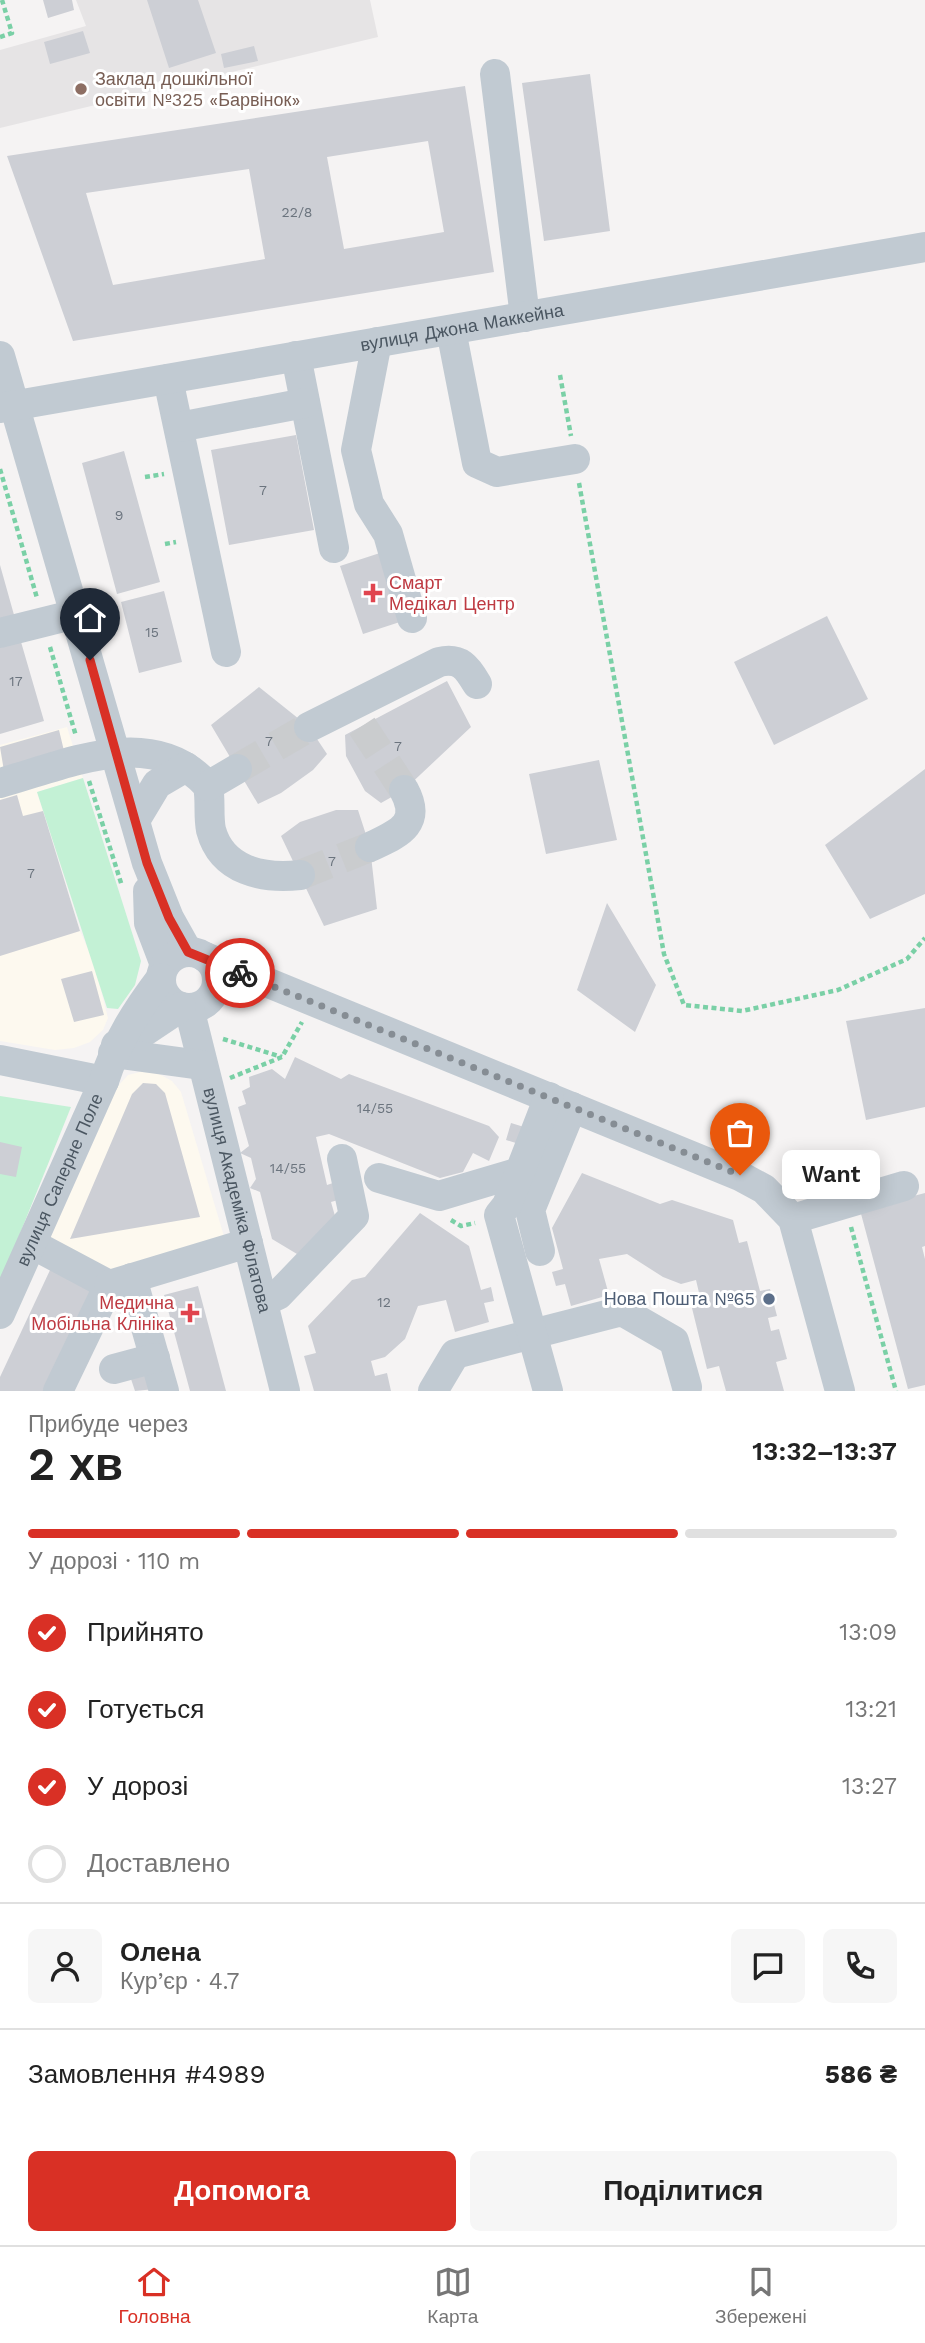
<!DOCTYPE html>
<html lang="uk">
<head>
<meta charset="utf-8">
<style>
	:root { --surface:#fff; --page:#f6f6f6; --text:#222; --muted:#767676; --line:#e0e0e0; --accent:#d93025 }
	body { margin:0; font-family:"Work Sans",sans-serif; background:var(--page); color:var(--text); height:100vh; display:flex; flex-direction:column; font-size:26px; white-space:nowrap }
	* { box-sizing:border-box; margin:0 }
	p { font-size:23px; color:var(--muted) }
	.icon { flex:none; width:38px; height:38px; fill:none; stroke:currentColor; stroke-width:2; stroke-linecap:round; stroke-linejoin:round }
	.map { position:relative; height:1391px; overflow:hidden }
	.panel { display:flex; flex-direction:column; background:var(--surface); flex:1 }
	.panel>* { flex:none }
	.pin { position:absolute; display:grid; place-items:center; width:60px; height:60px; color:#fff; margin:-72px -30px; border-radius:50% 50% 50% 0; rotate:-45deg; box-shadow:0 0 7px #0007 }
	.pin .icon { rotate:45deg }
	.courier { position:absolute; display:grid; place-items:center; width:70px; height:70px; margin:-35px; border:5px solid #d93025; border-radius:50%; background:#fff; color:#222; box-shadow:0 2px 9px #0007 }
	.bubble { position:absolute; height:49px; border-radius:10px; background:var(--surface); box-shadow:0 4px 18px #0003; font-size:23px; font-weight:600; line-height:49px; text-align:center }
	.headline em { font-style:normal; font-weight:600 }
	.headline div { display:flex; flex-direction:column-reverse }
	.headline { display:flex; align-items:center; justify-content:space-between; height:119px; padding:0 28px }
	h1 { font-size:46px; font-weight:600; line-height:52px }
	.bar { display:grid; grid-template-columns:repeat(4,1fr); gap:10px 7px; align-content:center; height:84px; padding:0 28px }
	.bar i { height:9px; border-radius:5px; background:var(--line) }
	.bar .selected { background:var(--accent) }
	.bar p { grid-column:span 4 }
	.line { display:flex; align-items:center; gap:18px; padding:0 28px; border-top:2px solid var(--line) }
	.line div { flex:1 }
	.round { display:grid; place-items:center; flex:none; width:74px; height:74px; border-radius:10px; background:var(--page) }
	ol { padding:0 28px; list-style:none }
	li { display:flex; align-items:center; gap:21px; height:77px }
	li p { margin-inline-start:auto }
	li .icon { padding:7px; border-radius:50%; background:var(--accent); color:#fff; stroke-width:4 }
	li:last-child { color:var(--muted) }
	li i { width:38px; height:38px; border:4px solid var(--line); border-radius:50% }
	.action { display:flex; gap:14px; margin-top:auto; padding:14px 28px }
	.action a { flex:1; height:80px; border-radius:10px; background:var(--accent); color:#fff; font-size:28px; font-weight:600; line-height:80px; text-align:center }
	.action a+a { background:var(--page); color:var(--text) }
	.menu { display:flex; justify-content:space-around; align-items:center; height:98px; border-top:2px solid var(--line); background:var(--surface); font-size:19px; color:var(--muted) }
	.menu a { display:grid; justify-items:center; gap:4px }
	.menu .selected { color:var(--accent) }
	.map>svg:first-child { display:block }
	.commercial { fill:#fdf9ef }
	.education { fill:#e6e4e5 }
	.green { fill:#c3f1d5 }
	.building { fill:#cdcfd5; fill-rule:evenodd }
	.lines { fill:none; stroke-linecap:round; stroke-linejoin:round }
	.minor-tunnel { stroke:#caccce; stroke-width:30; stroke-dasharray:30 15; stroke-linecap:butt }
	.path { stroke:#7ad0a6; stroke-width:4.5; stroke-dasharray:5 3.5; stroke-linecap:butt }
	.minor { stroke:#c1cad2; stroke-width:30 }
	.done { stroke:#868d94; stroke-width:7; stroke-dasharray:0 12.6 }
	.route { stroke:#d93025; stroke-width:9 }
	.education-dot { fill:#8d6e63; stroke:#fff; stroke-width:2.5 }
	.health-dot { fill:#e0444e; stroke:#fff; stroke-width:2.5 }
	.service-dot { fill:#5c6f8a; stroke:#fff; stroke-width:2.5 }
	.labels { text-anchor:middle; stroke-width:6; stroke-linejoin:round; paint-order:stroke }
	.number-label { font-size:14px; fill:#6b747e }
	.education-label { font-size:18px; fill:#785e54; stroke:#fff; text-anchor:start }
	.street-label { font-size:18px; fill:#4a5661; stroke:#fff }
	.health-label { font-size:18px; fill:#be3a42; stroke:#fff; text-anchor:start }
	.service-label { font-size:18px; fill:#4e5e75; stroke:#fff; text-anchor:end }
</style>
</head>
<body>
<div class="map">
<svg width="925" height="1391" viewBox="0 0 925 1391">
	<rect width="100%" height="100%" fill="#f5f3f3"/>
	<path class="commercial" d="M 67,727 L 83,778 L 37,792 L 80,931 L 93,960 L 108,1018 L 103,1030 L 90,1042 L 74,1048 L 55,1050 L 0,1041 L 0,745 Z
		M 140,1072 L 157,1073 L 172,1081 L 181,1092 L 226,1243 L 111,1276 L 48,1243 L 118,1086 L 128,1075 Z"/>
	<path class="education" d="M 76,0 L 370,0 L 378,37 L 0,128 L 0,50 L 86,26 Z"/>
	<path class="green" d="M 83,778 L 141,961 L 135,985 L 118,1009 L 107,1008 L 37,792 Z
		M 0,1096 L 71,1107 L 0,1283 Z"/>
	<path class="building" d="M 43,0 L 72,0 L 74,10 L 48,18 Z
		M 147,0 L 198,0 L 216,53 L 169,68 Z
		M 83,31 L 90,53 L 50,64 L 44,42 Z
		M 254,46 L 258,61 L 224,68 L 221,54 Z
		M 590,74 L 610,231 L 544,241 L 522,83 Z
		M 465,86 L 494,272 L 73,341 L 7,156 ZM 428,141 L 444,232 L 344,249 L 327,157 ZM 249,169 L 265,259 L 113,285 L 86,193 Z
		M 296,435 L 314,530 L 229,545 L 211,450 Z
		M 124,451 L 160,582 L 117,594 L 82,463 Z
		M 383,552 L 406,620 L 363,634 L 340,566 Z
		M 0,565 L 16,622 L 0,626 Z
		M 164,591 L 182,662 L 139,673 L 121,602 Z
		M 827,616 L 868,699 L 774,745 L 734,662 Z
		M 19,635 L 44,721 L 0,734 L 0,640 Z
		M 447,681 L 471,727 L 404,790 L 381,803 L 365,791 L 346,756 L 345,735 Z
		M 259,687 L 309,727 L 327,754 L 313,770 L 281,793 L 258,804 L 211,725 Z
		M 59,730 L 65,755 L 4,771 L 0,747 Z
		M 599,760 L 617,840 L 546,854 L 529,774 Z
		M 925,769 L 925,894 L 870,919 L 825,845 Z
		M 17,795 L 23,816 L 43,811 L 80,931 L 0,956 L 0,800 Z
		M 336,810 L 358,810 L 370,847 L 377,909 L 324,926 L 281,836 L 300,822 Z
		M 607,903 L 656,985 L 635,1032 L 577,990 Z
		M 92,971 L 104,1015 L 74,1022 L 61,979 Z
		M 925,1008 L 925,1107 L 866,1120 L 846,1021 Z
		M 295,1057 L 341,1079 L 349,1074 L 489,1126 L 499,1137 L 489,1161 L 473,1153 L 463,1172 L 440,1178 L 329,1134 L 316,1137 L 327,1185 L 333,1183 L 338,1200 L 331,1202 L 337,1223 L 297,1254 L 272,1239 L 260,1192 L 250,1188 L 256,1179 L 251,1158 L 240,1153 L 249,1146 L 238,1107 L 246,1104 L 242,1091 L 250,1087 L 249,1077 L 272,1069 L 285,1079 Z
		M 143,1083 L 156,1084 L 165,1093 L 200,1217 L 70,1239 L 132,1094 Z
		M 511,1123 L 524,1127 L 519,1144 L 506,1140 Z
		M 0,1142 L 22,1147 L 16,1177 L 0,1174 Z
		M 582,1173 L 660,1204 L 672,1200 L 733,1220 L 739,1243 L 747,1241 L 760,1291 L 770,1289 L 777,1316 L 768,1318 L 771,1331 L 779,1329 L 787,1359 L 776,1362 L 784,1391 L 726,1391 L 719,1366 L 707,1369 L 690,1300 L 700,1297 L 696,1280 L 681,1284 L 663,1277 L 627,1254 L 599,1259 L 609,1295 L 571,1306 L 565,1284 L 556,1286 L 552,1272 L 563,1269 L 552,1228 Z
		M 925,1193 L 925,1246 L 922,1247 L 925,1259 L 925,1385 L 908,1389 L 860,1210 Z
		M 420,1213 L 469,1246 L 481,1290 L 491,1287 L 494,1301 L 484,1303 L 489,1322 L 455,1332 L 446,1300 L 418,1306 L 405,1339 L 385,1357 L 371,1361 L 375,1376 L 387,1373 L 391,1391 L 314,1391 L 304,1356 L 316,1353 L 308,1326 L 352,1280 L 365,1277 Z
		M 51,1268 L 93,1288 L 44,1391 L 0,1391 L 0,1377 Z
		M 198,1286 L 226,1391 L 190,1391 L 164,1295 Z
		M 150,1370 L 155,1389 L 135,1391 L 130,1376 Z"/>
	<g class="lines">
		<path class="minor-tunnel" d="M 362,726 L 404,790
			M 237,769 L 309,727
			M 300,875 L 370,847"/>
		<path class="path" d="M 0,37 L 12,33 L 2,0
			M 560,375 L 571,436
			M 0,469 L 37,598
			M 145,477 L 164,474
			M 579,483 L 664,954 L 684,1005 L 742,1011 L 838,990 L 907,959 L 925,938
			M 165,544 L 176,542
			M 50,647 L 76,736
			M 89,781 L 122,886
			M 223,1039 L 282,1057
			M 230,1078 L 282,1057 L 302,1022
			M 451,1220 L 461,1226 L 475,1223
			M 851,1227 L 896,1391"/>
		<g class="minor">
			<path d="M 495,74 L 525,317"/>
			<path d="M 451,330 L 477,463 L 497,472 L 575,459"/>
			<path d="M 377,342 L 356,450 L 369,504 L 388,534 L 412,618"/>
			<path d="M 0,356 L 147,863 L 169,918 L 188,952"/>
			<path d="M 296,356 L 334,548"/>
			<path d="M 168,379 L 226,652"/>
			<path id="s1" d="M 0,408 L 925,247"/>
			<path d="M 179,427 L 305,403"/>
			<path d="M 0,633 L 76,614"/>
			<path d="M 309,727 L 439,662 C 460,657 467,667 477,684"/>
			<path d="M 0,783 C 66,765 152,723 208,786 C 211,801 208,815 211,830 C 222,871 263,879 300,875"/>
			<path d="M 208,786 L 237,769"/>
			<path d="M 136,819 L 157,784 L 186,767"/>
			<path d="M 370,847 C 397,834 423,825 404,790"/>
			<path d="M 148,891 L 149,923 L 165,965"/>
			<circle cx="189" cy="980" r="28"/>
			<path d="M 205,957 L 740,1176 L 764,1189 L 793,1219 L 840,1391"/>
			<path id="s2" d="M 189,1008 L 285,1391"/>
			<path d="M 116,1045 L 145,1031 L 181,1007"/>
			<path d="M 113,1053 L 201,1065"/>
			<path d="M 0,1060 L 104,1081"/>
			<path d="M 379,1178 L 439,1196 L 520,1172"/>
			<path d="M 793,1219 L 904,1186"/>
			<path d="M 32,1244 L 109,1285 L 58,1391"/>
			<path d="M 540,1251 L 530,1210 L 572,1107"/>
			<path d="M 132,1278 L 164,1391"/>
			<path d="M 109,1285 L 248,1243"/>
			<path d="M 263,1302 L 278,1295 L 354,1216 L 342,1159"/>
			<path id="s3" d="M 0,1314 L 104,1081 C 117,1041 136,1011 161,978"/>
			<path d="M 114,1369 L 155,1358"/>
			<path d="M 433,1391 L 455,1354 L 622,1311 L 674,1341 L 687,1387"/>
			<path d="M 548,1391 L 499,1215 L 507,1205 L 549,1097"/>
		</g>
	</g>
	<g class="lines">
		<path class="done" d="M 240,973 L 740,1175"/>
		<path class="route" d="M 90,660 L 147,863 L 169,918 L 188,952 L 240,973"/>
	</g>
	<circle class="education-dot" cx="81" cy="89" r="7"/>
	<g class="health-dot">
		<path d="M369.5 582.5h7v7h7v7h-7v7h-7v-7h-7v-7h7z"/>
		<path d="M186.5 1302.5h7v7h7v7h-7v7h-7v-7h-7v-7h7z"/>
	</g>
	<circle class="service-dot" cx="769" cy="1299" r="7"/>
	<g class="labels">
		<g class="number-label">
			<text x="297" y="217">22/8</text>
			<text x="263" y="495">7</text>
			<text x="119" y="520">9</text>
			<text x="152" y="637">15</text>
			<text x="16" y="686">17</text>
			<text x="269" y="746">7</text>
			<text x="398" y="751">7</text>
			<text x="332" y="866">7</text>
			<text x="31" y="878">7</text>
			<text x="375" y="1113">14/55</text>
			<text x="288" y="1173">14/55</text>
			<text x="384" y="1307">12</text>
		</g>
		<g class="education-label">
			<text x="95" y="85">Заклад дошкільної<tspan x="95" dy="21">освіти №325 «Барвінок»</tspan></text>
		</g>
		<g class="street-label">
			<text dy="6" stroke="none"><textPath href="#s1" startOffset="469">вулиця Джона Маккейна</textPath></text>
			<text dy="6" stroke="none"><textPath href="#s3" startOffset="147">вулиця Саперне Поле</textPath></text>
			<text dy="6" stroke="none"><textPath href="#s2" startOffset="198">вулиця Академіка Філатова</textPath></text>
		</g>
		<g class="health-label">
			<text x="389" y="589">Смарт<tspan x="389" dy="21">Медікал Центр</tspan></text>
			<text x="174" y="1309" text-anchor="end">Медична<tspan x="174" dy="21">Мобільна Клініка</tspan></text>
		</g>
		<g class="service-label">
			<text x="755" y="1305">Нова Пошта №65</text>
		</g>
	</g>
</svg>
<div class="pin" style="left:740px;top:1175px;background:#ea580c"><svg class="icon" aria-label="bag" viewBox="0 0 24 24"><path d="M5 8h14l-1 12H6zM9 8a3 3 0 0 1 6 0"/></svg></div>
<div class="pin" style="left:90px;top:660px;background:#1f2937"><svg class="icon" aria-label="home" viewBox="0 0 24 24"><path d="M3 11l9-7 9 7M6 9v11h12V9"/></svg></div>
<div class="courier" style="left:240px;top:973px"><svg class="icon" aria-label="bike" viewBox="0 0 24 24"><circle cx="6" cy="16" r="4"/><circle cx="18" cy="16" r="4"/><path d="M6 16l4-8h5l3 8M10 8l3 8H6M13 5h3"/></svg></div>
<div class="bubble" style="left:782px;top:1150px;width:98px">Want</div>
</div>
<section class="panel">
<div class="headline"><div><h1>2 хв</h1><p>Прибуде через</p></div><em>13:32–13:37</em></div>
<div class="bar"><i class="selected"></i><i class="selected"></i><i class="selected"></i><i></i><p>У дорозі · 110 m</p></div>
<ol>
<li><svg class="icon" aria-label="check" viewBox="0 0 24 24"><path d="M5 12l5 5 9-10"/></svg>Прийнято<p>13:09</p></li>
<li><svg class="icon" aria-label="check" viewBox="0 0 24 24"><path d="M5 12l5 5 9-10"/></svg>Готується<p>13:21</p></li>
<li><svg class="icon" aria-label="check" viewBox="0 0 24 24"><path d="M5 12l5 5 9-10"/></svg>У дорозі<p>13:27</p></li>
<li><i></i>Доставлено</li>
</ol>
<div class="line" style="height:126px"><a class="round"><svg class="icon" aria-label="person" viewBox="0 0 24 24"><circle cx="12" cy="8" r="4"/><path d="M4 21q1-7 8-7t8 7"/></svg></a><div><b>Олена</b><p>Кур’єр · 4.7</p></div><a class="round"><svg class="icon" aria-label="chat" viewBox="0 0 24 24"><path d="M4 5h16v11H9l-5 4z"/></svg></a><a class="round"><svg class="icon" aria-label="phone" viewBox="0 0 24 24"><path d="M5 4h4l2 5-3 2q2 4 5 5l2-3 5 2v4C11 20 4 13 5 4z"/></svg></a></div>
<div class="line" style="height:91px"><div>Замовлення #4989</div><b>586 ₴</b></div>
<div class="action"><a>Допомога</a><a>Поділитися</a></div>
</section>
<nav class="menu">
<a class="selected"><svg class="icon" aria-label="home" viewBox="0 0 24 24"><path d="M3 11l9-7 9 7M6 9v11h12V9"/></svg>Головна</a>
<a><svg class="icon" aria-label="map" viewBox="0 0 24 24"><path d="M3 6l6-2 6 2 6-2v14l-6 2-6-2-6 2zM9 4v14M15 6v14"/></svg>Карта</a>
<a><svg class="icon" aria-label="saved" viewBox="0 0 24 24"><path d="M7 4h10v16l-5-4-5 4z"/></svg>Збережені</a>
</nav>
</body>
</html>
